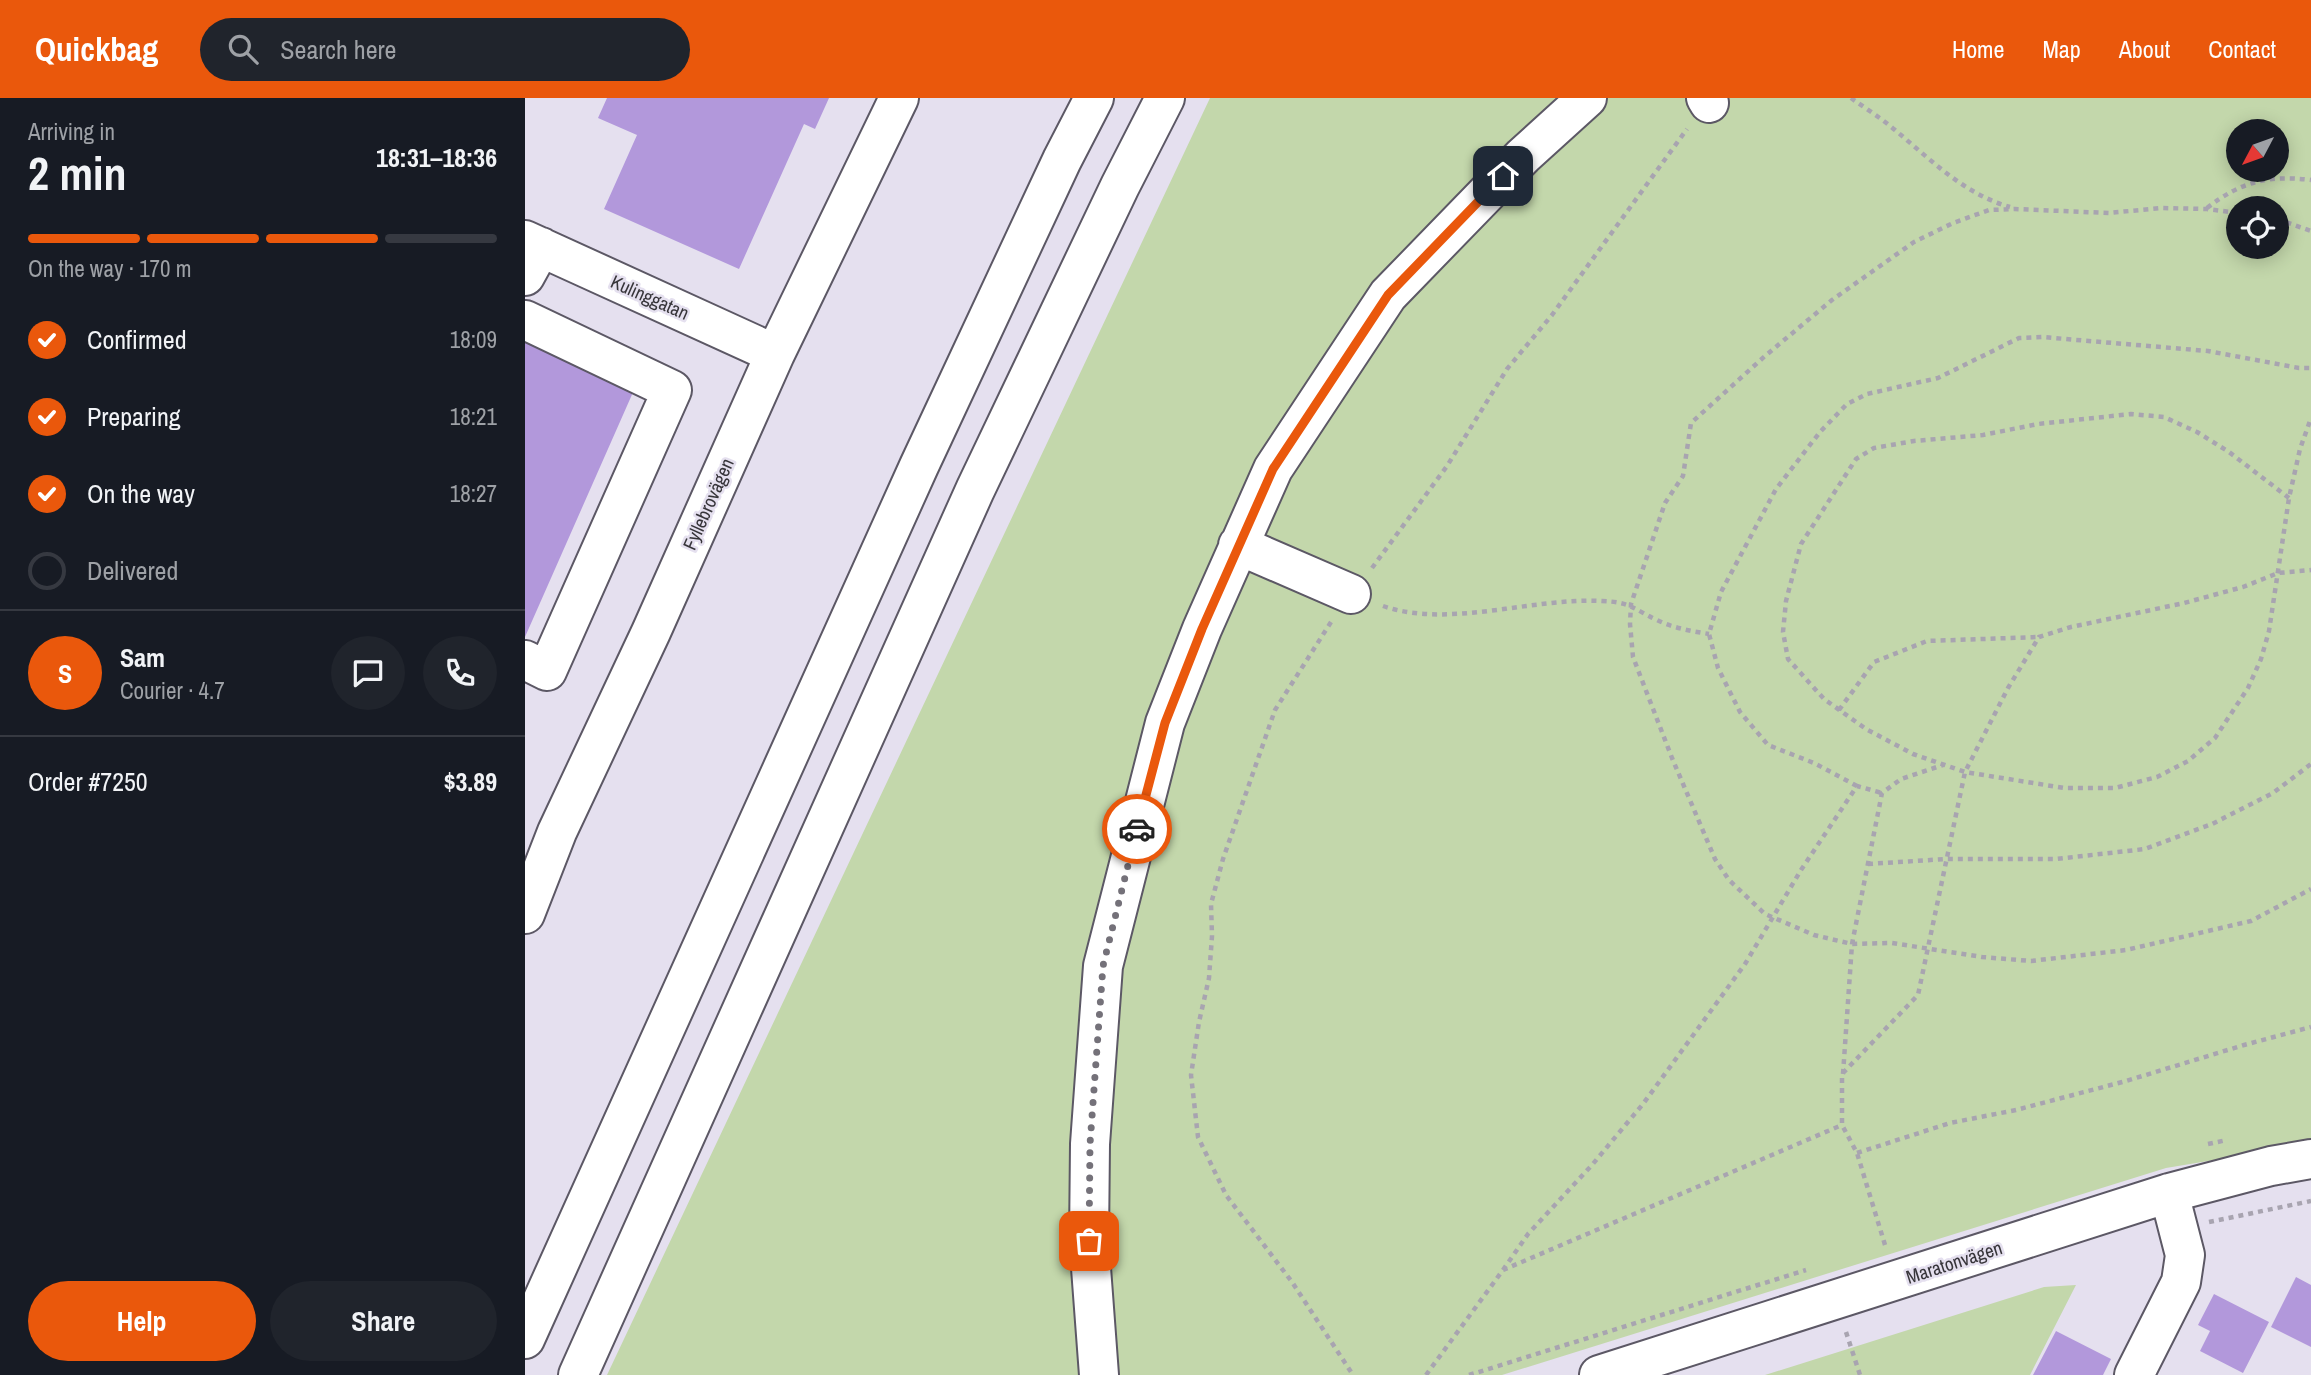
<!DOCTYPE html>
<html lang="en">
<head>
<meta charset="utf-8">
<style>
	:root { --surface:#171b24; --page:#20242c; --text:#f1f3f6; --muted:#9ea1a6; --line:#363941; --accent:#ea580c }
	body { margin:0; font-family:"Archivo Narrow",sans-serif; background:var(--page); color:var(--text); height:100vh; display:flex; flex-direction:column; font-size:26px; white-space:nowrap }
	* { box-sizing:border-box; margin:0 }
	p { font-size:23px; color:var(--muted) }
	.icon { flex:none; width:38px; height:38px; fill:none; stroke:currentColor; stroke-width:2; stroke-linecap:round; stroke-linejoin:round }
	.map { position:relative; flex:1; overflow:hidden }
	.drawer { display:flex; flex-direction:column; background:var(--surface); width:525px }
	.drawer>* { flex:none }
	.needle { width:46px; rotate:229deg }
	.buttons { position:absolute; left:1701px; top:21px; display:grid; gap:14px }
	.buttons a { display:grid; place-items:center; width:63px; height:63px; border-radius:50%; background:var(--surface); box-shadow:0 4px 18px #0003; font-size:35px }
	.pin { position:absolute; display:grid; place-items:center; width:60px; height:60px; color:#fff; margin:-30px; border-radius:14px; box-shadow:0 4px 10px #0006 }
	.courier { position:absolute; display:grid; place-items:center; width:70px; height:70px; margin:-35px; border:5px solid #ea580c; border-radius:50%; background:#fff; color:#222; box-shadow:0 2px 9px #0007 }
	.head em { font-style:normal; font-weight:700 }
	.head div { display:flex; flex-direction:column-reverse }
	.head { display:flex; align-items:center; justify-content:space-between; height:119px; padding:0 28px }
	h1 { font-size:46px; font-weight:700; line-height:52px }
	.bar { display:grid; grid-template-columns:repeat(4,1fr); gap:10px 7px; align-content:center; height:84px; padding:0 28px }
	.bar i { height:9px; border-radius:5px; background:var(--line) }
	.bar .on { background:var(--accent) }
	.bar p { grid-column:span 4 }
	.line { display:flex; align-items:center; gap:18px; padding:0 28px; border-top:2px solid var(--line) }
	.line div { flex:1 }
	.round { display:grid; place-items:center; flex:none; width:74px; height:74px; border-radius:37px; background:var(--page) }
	ol { padding:0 28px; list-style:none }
	li { display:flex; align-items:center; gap:21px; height:77px }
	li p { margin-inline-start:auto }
	li .icon { padding:7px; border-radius:50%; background:var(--accent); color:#fff; stroke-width:4 }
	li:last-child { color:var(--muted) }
	li i { width:38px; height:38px; border:4px solid var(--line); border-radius:50% }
	.action { display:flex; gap:14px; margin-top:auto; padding:14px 28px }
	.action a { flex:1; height:80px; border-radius:42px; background:var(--accent); color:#fff; font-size:28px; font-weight:700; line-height:80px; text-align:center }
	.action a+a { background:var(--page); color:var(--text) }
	header { display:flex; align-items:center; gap:42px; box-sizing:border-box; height:98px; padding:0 35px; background:var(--accent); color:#fff }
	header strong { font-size:33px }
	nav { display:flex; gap:38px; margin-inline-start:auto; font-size:24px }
	.search { width:490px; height:63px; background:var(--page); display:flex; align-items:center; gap:18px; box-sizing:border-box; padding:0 24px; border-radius:38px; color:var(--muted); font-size:26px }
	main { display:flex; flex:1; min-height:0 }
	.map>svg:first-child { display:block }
	.green { fill:#c3d7ab; fill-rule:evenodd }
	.building { fill:#b298db }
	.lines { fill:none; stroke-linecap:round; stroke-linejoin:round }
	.minor-casing { stroke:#5c5865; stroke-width:42 }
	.highway-casing { stroke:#5c5865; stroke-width:42 }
	.path { stroke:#a8a4b0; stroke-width:4.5; stroke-dasharray:5 5; stroke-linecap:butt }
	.minor { stroke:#fff; stroke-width:38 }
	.highway { stroke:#fff; stroke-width:38 }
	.done { stroke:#747179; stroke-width:7; stroke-dasharray:0 12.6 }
	.route { stroke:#ea580c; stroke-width:9 }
	.labels { text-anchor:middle; stroke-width:5; stroke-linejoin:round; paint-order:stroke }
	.street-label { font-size:19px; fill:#37353a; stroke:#e5e0ef }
</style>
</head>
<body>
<header>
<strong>Quickbag</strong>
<div class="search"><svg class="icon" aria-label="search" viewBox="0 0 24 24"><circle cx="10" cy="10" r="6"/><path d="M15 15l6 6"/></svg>Search here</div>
<nav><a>Home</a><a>Map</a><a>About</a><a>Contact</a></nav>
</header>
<main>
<section class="drawer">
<div class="head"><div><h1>2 min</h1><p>Arriving in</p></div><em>18:31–18:36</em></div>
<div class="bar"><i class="on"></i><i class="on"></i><i class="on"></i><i></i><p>On the way · 170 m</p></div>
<ol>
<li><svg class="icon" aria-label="check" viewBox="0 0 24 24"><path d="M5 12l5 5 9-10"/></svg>Confirmed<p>18:09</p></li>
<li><svg class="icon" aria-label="check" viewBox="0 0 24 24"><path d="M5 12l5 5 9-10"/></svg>Preparing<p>18:21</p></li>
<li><svg class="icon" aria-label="check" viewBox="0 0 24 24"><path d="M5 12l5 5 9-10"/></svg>On the way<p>18:27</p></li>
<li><i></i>Delivered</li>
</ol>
<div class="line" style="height:126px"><b class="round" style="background:var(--accent);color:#fff">S</b><div><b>Sam</b><p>Courier · 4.7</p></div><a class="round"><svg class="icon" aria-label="chat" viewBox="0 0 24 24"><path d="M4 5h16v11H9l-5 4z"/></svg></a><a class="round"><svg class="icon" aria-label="phone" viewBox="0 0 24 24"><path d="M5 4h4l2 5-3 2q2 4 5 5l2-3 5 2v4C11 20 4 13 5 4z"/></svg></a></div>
<div class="line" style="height:91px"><div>Order #7250</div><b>$3.89</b></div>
<div class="action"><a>Help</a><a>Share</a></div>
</section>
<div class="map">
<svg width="1786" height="1277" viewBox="0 0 1786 1277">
	<rect width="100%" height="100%" fill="#e5e0ef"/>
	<path class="green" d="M 685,0 L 1786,0 L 1786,1046 L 1641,1070 L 977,1277 L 82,1277 ZM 1713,33 L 1752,33 L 1752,72 L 1713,72 ZM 1713,110 L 1752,110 L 1752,149 L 1713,149 Z
		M 1551,1187 L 1505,1277 L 1240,1277 L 1519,1189 Z"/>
	<path class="building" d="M 82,0 L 304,0 L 290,31 L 279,26 L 214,171 L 79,111 L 112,37 L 73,20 Z
		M 0,244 L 109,292 L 0,539 Z
		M 1771,1179 L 1786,1187 L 1786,1249 L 1746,1229 Z
		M 1689,1196 L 1744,1224 L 1718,1275 L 1675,1253 L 1685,1233 L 1673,1227 Z
		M 1531,1233 L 1586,1261 L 1578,1277 L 1508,1277 Z"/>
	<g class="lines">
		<defs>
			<path id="minor" d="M 1181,0 L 1184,5
				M 0,142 L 250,256
				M 0,178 L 16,149
				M 0,222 L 147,292 L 22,573 L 0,562
				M 713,447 L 826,496
				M 0,816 L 32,734 L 126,534 L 250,256 L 374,0
				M 574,1277 L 564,1143 L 565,1046 L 578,868 L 640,625 L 677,531 L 748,371 L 863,197 L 998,58 L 1062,0
				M 1074,1277 L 1644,1095 L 1746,1068 L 1786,1061
				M 1609,1277 L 1656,1184 L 1660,1157 L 1644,1095"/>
			<path id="highway" d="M 0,1241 L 394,368 L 537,62 L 569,0
				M 53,1277 L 450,392 L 595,88 L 640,0"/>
		</defs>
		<use href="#minor" class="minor-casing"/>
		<use href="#highway" class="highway-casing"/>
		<path class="path" d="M 1326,0 C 1340,10 1356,20 1370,32 C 1406,62 1439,96 1485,109
			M 1682,110 C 1717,83 1743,77 1786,82
			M 1713,115 L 1682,111 L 1636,110 L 1584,115 L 1490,111 L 1464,112 L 1428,125 L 1389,144 L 1307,202 L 1240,258 L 1166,325 L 1158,378 L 1140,405 L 1106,506 L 1105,526 L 1108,559 L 1147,660 L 1190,761 L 1204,782 L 1240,816 L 1289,837 L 1327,846 L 1367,845 L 1457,859 L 1506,863 L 1601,852 L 1726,823 L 1786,791
			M 1752,121 L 1786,133
			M 1764,400 L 1704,354 L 1672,334 L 1639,319 L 1606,316 L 1513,326 L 1458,337 L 1389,343 L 1349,350 L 1331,361 L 1276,446 L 1261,503 L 1258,534 L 1263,561 L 1299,601 L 1341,631 L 1388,656 L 1440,674 L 1539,690 L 1590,690 L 1632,679 L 1663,663 L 1690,640 L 1723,590 L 1736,561 L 1744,533 L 1764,400 L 1775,351 L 1786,320
			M 847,470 L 922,368 L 982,271 L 1027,217 L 1162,31
			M 858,508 C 924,531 1008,499 1077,503 C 1106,504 1108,511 1132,522 C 1148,530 1166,533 1184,536
			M 806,524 L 750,612 L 698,761 L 686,806 L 687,838 L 684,880 L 674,924 L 666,977 L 673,1039 L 701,1097 L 767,1184 L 828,1277
			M 1314,612 L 1349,564 L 1402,543 L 1513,539
			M 1332,688 L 1289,665 L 1243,647 L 1215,614 L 1193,570 L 1184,536 L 1196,494 L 1251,391 L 1295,334 L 1322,306 L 1342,296 L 1413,280 L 1494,240 L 1517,239 L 1683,253 L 1774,270 L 1786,270
			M 1343,766 L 1421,761 L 1531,761 L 1620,751 L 1687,726 L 1748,695 L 1786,666
			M 1318,976 L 1327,846 L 1357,695 L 1376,681 L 1418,667
			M 1683,1046 L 1702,1042
			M 1332,1055 L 1425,1025 L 1491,1012 L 1601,983 L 1719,947 L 1786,929
			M 1684,1124 L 1786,1103
			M 1360,1147 L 1332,1055 L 1317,1027 L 1317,976 L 1393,897 L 1440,674 L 1483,590 L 1514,539 L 1546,529 L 1659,505 L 1718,489 L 1753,475 L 1786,472
			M 978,1172 L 1003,1136 L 1067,1067 L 1118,1006 L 1220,866 L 1276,772 L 1332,688 L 1357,695
			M 1321,1234 L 1335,1277
			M 901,1277 L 978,1172 L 1317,1027
			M 944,1277 L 1281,1172"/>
		<use href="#minor" class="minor"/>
		<use href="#highway" class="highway"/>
	</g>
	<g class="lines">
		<path class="done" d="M 564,1143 L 565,1046 L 578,868 L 612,731"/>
		<path class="route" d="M 612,731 L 640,625 L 677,531 L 748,371 L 863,197 L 978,78"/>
	</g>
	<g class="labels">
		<g class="street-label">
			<text transform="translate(125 199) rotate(24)" y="7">Kulinggatan</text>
			<text transform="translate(183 406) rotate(-66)" y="7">Fyllebrovägen</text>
			<text transform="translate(1429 1164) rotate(-18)" y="7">Maratonvägen</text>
		</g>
	</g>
</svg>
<div class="buttons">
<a><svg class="needle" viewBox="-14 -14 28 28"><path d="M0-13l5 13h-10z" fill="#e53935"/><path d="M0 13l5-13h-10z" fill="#9ea1a6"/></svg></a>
<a><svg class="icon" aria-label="locate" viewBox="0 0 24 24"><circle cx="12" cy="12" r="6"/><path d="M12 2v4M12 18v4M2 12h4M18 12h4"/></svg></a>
</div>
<div class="pin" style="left:564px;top:1143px;background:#ea580c"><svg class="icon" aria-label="bag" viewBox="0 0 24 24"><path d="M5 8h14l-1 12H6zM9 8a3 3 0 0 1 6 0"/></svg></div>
<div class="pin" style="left:978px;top:78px;background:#1f2937"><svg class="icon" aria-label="home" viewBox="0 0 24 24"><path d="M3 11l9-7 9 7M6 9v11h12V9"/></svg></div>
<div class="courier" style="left:612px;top:731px"><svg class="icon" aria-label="car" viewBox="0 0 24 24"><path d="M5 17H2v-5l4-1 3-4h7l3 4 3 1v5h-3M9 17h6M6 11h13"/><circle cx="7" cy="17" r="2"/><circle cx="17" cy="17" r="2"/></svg></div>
</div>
</main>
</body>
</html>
